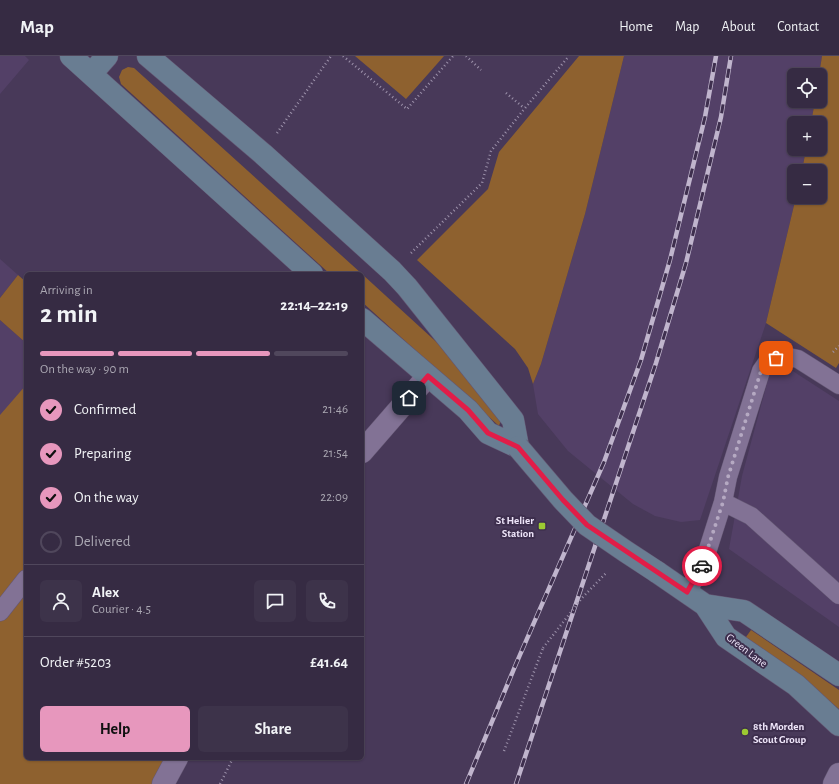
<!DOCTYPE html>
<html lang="en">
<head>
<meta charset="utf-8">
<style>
	:root { --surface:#362b43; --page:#3d334a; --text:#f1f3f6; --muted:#aaa7b2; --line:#50475c; --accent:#e797bd }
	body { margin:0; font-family:"Alegreya Sans",sans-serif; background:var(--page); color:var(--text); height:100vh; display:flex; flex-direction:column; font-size:15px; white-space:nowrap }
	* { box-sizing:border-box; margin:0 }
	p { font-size:13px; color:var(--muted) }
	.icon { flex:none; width:22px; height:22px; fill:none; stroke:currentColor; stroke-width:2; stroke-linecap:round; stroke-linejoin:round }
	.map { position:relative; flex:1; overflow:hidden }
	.side { position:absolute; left:24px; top:216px; width:340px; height:488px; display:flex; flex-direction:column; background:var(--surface); border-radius:6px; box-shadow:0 1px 3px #0004,0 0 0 1px var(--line) }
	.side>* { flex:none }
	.fabs { position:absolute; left:787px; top:12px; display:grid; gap:8px }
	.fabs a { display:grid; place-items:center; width:40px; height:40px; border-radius:6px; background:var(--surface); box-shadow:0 1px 3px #0004,0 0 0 1px var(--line); font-size:20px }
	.pin { position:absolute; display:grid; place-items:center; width:34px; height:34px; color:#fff; margin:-17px; border-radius:8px; box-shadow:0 2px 6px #0006 }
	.courier { position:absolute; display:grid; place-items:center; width:40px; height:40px; margin:-20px; border:3px solid #e11d48; border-radius:50%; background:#fff; color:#222; box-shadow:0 1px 5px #0007 }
	.overview em { font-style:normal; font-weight:600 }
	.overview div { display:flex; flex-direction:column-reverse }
	.overview { display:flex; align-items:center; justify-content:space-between; height:68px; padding:0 16px }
	h1 { font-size:26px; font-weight:600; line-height:30px }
	.bar { display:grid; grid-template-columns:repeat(4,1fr); gap:6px 4px; align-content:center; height:48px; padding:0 16px }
	.bar i { height:5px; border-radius:3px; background:var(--line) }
	.bar .selected { background:var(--accent) }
	.bar p { grid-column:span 4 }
	.line { display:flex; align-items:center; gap:10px; padding:0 16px; border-top:1px solid var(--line) }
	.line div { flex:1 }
	.round { display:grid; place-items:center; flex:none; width:42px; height:42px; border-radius:6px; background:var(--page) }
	ol { padding:0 16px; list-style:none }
	li { display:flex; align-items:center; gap:12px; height:44px }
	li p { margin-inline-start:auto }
	li .icon { padding:4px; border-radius:50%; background:var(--accent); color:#111; stroke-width:4 }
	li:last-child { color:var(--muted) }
	li i { width:22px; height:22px; border:2px solid var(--line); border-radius:50% }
	.action { display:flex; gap:8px; margin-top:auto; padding:8px 16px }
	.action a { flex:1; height:46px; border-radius:6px; background:var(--accent); color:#111; font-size:16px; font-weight:600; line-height:46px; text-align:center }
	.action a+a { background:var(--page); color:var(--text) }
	header { display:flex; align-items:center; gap:24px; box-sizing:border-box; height:56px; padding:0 20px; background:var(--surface); border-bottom:1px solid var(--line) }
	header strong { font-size:19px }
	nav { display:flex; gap:22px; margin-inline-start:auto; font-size:14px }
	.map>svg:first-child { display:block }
	.built { fill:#534067 }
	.green { fill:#8e612f }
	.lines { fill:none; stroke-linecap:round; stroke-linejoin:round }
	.service-casing { stroke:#645773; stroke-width:19 }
	.minor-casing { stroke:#645773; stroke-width:23 }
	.secondary-casing { stroke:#645773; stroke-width:23 }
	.path { stroke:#9e93ac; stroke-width:2.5; stroke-dasharray:1 3; stroke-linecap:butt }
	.service { stroke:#827295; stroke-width:18 }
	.minor { stroke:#827295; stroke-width:22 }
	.secondary { stroke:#697d92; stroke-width:22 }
	.rail-casing { stroke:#c0b5cd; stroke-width:4.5 }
	.rail { stroke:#3e2f4e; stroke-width:3; stroke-dasharray:9; stroke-linecap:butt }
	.secondary-bridge-casing { stroke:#645773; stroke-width:23; stroke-linecap:butt }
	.path-bridge { stroke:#9e93ac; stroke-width:2.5; stroke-dasharray:1 3; stroke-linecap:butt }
	.secondary-bridge { stroke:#697d92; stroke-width:22 }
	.done { stroke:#b5a9c2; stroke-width:4; stroke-dasharray:0 7.2 }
	.route { stroke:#e11d48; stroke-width:5 }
	.poi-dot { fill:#9cca32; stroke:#3e2f4e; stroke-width:1.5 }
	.labels { text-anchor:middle; stroke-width:4; stroke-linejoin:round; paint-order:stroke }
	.poi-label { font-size:11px; font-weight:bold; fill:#efe6fa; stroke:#3e2f4e; text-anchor:end }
	.street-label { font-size:11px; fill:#efe6fa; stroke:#3e2f4e }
</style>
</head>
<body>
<header>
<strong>Map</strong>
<nav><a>Home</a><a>Map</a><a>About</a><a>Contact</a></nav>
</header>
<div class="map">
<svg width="839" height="728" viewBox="0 0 839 728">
	<rect width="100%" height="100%" fill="#483959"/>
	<path class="built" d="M 0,0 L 25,0 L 29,4 L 0,38 Z
		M 624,0 L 822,0 L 819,19 L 794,19 L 794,45 L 815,45 L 811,67 L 794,67 L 794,93 L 806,93 L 803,109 L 802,115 L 794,115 L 794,141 L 796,141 L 766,267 L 700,464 L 681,466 L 655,460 L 633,448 L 568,395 L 538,358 L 533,328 L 541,308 L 585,158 Z
		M 0,203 L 18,219 L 0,242 Z
		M 0,264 L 26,287 L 26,331 L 0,363 Z
		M 785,310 L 839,345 L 839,571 L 729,493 L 742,420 L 769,320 Z"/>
	<path class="green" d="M 355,0 L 444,0 L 406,43 Z
		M 579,0 L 624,0 L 585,158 L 541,308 L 533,328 L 528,312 L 515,293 L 417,204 L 488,133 L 499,96 Z
		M 822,0 L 839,0 L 839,307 L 836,312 L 766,267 L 796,141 L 820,141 L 820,115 L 802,115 L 806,93 L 820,93 L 820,67 L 811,67 L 815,45 L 820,45 L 819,19 Z
		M 128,11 L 134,12 L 362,218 L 330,218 L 121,28 L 119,21 L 122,14 Z
		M 362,218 L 444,293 L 501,364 L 499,370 L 362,246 Z
		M 18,219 L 26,226 L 26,287 L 0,264 L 0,242 Z
		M 26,329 L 26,702 L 172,702 L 158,728 L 0,728 L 0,359 Z
		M 751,574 L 839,634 L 839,653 L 815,633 L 746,581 Z"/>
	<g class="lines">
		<defs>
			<path id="service" d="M 723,446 L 751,460 L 839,539
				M 687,536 L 703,509 L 723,446 L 728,421 L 761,315 L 768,305 L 784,300 L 798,303 L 839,329
				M 0,556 L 26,523"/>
			<path id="minor" d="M 362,396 L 428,320
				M 163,728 L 177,702
				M 834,728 L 839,718"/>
			<path id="secondary" d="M 71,0 L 312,218
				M 148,0 L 263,98 L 392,215 L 407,231 L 513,364 L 518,391
				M 91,18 L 107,0
				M 362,263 L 468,354 L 488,377 L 518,391
				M 657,516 L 705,549 L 726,581 L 796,629 L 839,669
				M 705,549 L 744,555 L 839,619"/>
		</defs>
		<use href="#service" class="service-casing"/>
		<use href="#minor" class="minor-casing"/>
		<use href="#secondary" class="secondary-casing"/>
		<path class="path" d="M 343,0 L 407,53 L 453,0
			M 466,0 L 481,14
			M 506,37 L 524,52
			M 277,77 L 331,0
			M 411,197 L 482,127 L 491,95 L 525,52 L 569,0
			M 833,296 L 839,290
			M 504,695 L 543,592
			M 220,728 L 233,702"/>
		<use href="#service" class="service"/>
		<use href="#minor" class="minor"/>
		<use href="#secondary" class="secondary"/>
		<defs>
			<path id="rail" d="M 466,728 L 516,608 L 604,406 L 641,304 L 670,204 L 705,61 L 716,0
				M 516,728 L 656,307 L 686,207 L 721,61 L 731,0"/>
		</defs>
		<use href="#rail" class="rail-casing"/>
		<use href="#rail" class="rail"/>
		<defs>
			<path id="secondary-bridge" d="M 518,391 L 563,444 L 587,469 L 625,495 L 657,516"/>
		</defs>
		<use href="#secondary-bridge" class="secondary-bridge-casing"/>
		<path class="path-bridge" d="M 543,592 L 582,542 L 607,516"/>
		<use href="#secondary-bridge" class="secondary-bridge"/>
	</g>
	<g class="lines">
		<path class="done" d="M 702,510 L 723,446 L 728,421 L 761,315 L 768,304 L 776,302"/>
		<path class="route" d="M 409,342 L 428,320 L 468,354 L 488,377 L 518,391 L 563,444 L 587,469 L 687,536 L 702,510"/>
	</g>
	<g class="poi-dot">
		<rect x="538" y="466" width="8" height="8" rx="2"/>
		<circle cx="745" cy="676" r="4"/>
	</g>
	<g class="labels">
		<g class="poi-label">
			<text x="534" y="468">St Helier<tspan x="534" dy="13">Station</tspan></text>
			<text x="753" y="674" text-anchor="start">8th Morden<tspan x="753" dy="13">Scout Group</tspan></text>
		</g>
		<g class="street-label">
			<text transform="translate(747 594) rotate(37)" y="4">Green Lane</text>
		</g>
	</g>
</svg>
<div class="fabs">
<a><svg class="icon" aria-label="locate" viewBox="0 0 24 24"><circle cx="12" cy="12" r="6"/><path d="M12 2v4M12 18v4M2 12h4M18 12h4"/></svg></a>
<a>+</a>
<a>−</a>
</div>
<div class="pin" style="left:776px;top:302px;background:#ea580c"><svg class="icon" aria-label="bag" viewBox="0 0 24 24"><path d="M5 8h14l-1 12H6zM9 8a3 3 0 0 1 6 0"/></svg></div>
<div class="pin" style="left:409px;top:342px;background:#1f2937"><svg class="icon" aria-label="home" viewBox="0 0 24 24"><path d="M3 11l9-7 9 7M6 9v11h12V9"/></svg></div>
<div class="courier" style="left:702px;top:510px"><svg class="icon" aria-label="car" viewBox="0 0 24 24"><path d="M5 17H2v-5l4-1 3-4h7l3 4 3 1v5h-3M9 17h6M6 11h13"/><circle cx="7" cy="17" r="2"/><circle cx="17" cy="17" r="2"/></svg></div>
<section class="side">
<div class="overview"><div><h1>2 min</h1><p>Arriving in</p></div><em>22:14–22:19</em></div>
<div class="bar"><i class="selected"></i><i class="selected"></i><i class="selected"></i><i></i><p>On the way · 90 m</p></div>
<ol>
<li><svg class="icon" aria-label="check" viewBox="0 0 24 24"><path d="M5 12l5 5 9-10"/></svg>Confirmed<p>21:46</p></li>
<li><svg class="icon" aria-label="check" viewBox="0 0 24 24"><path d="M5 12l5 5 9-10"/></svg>Preparing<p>21:54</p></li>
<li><svg class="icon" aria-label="check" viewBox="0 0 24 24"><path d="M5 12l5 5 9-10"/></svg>On the way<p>22:09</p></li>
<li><i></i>Delivered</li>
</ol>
<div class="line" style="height:72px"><a class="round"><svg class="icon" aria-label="person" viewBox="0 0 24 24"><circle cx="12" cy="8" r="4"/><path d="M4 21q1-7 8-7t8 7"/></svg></a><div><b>Alex</b><p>Courier · 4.5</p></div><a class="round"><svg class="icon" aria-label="chat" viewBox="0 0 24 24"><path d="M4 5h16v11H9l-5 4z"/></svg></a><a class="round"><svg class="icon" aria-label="phone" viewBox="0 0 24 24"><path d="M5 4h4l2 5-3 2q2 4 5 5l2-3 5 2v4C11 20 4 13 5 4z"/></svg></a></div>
<div class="line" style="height:52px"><div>Order #5203</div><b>£41.64</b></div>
<div class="action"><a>Help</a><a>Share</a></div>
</section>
</div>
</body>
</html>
